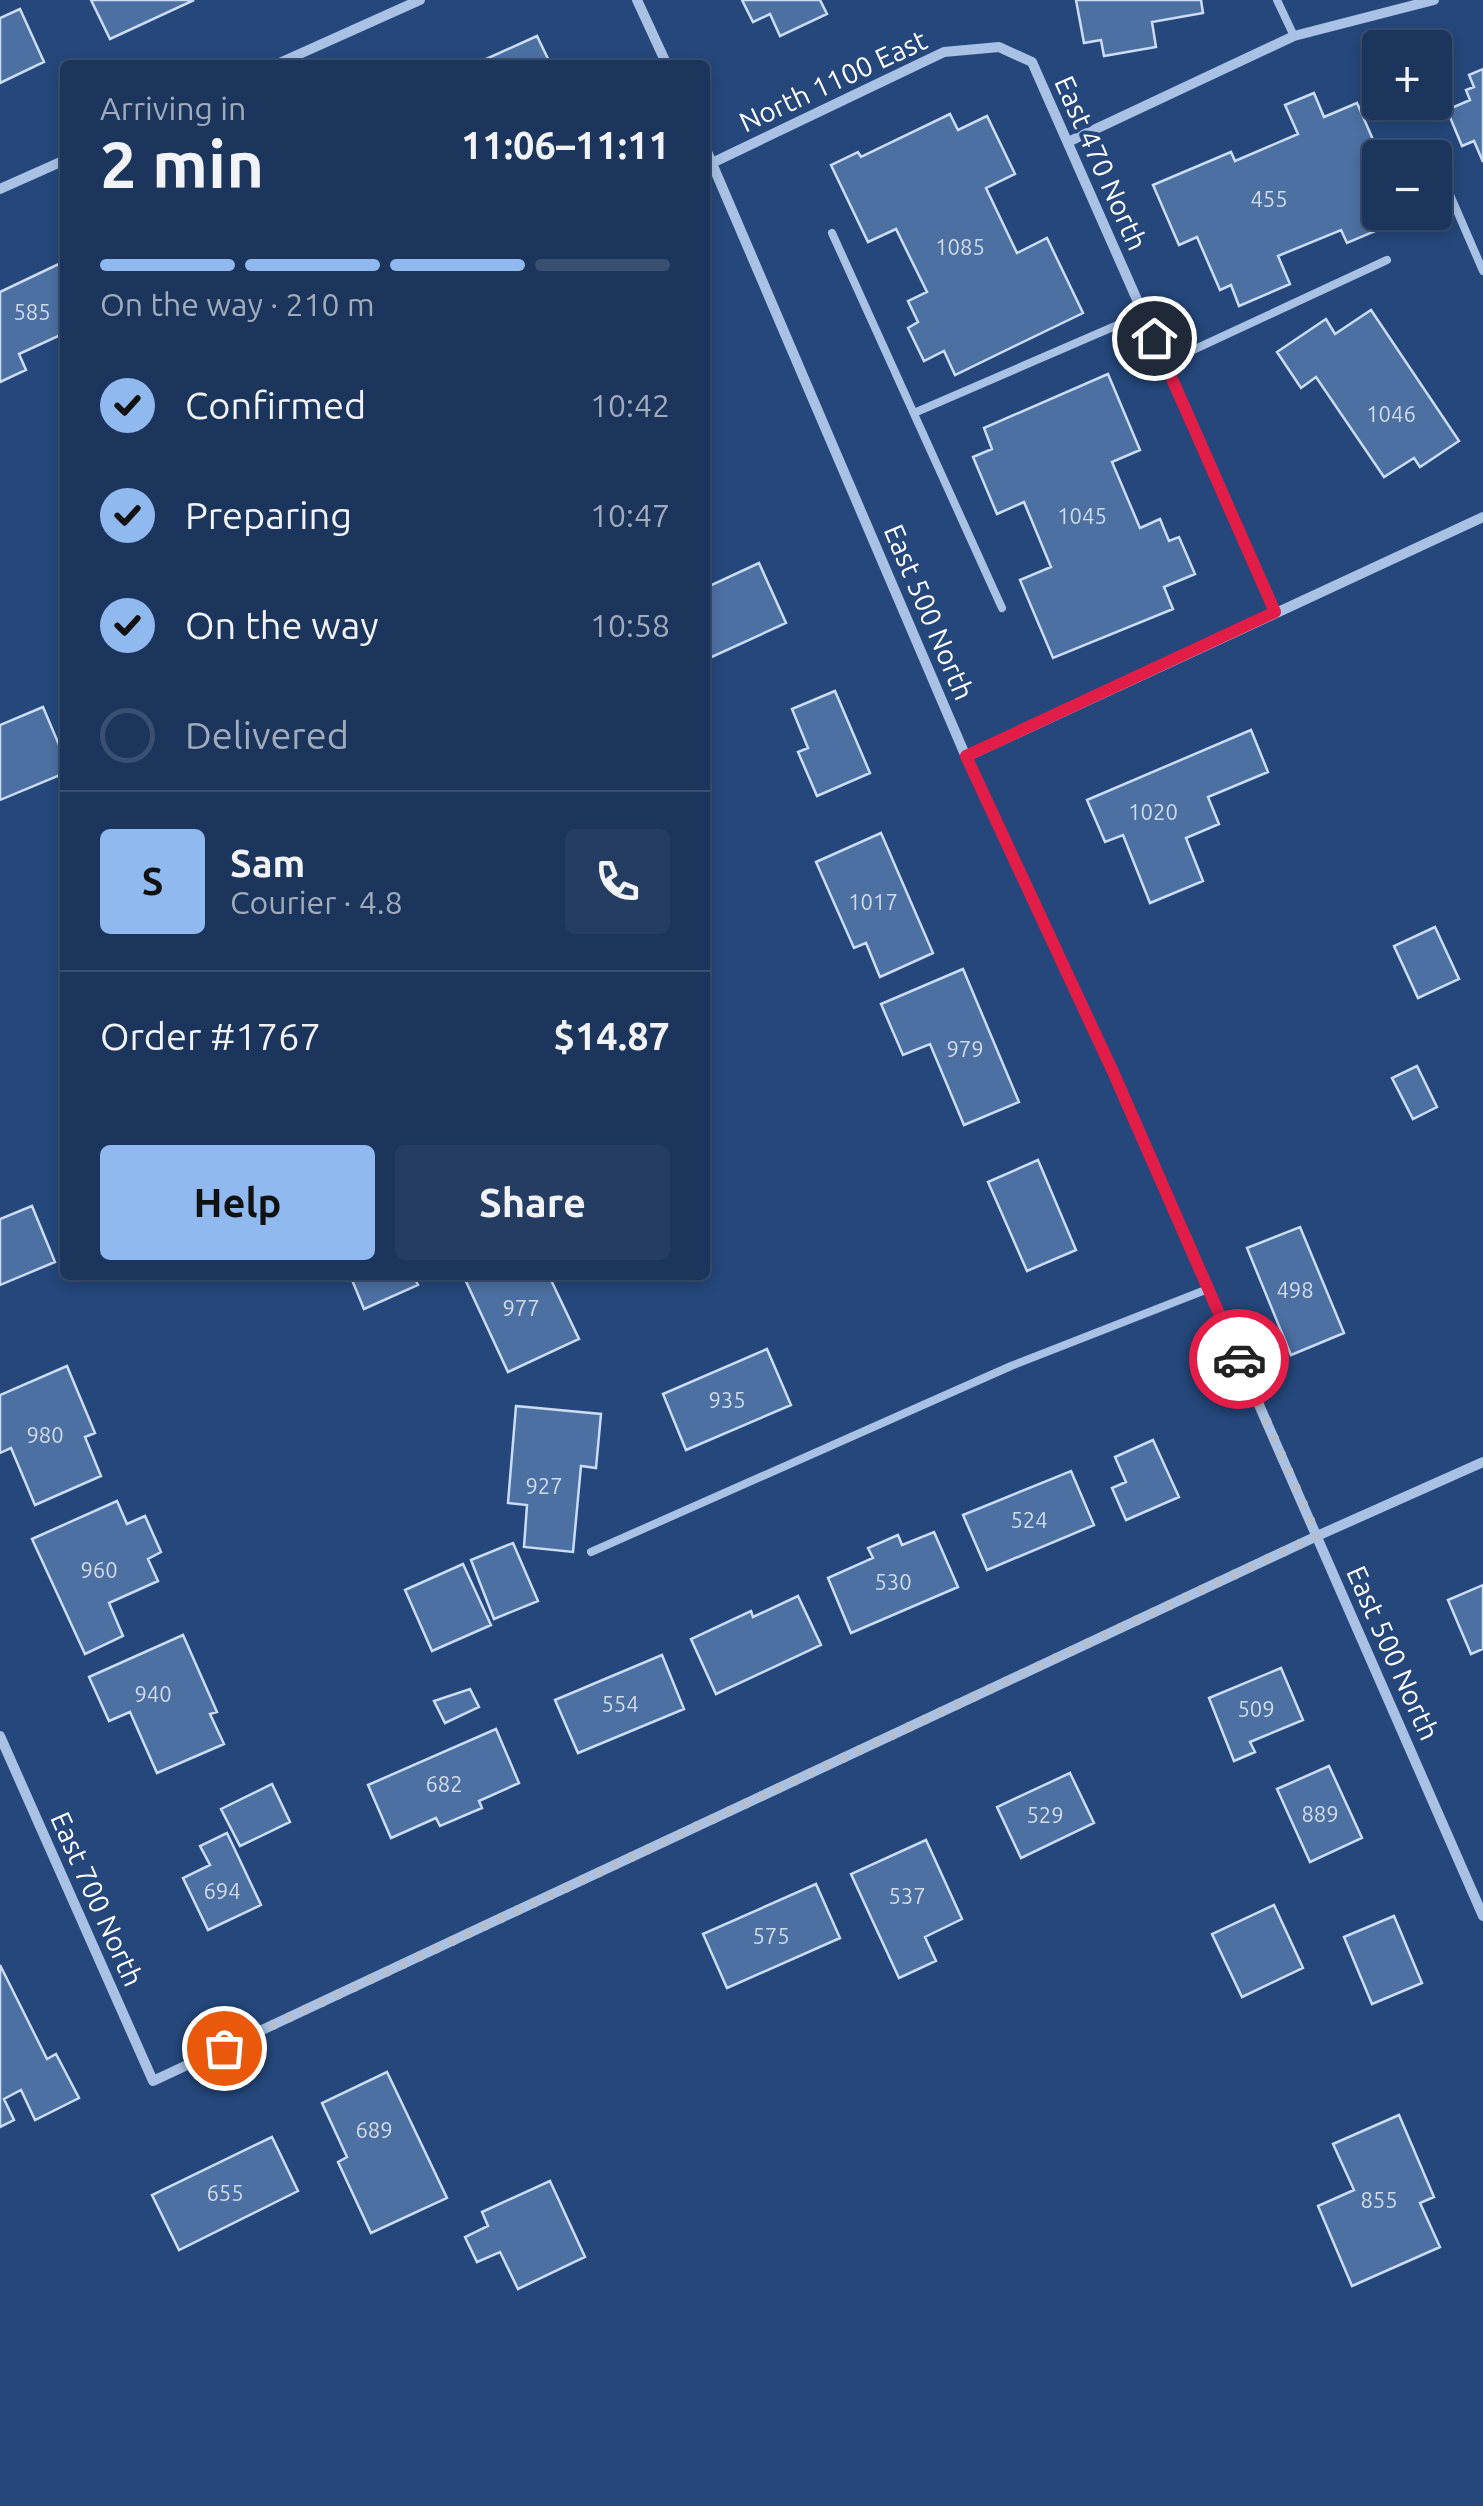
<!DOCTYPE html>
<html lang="en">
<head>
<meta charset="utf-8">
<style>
	:root { --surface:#1c355c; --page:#253d62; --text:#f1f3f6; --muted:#a0abbb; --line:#3a5072; --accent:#90b9f0 }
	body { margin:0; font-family:Ubuntu,sans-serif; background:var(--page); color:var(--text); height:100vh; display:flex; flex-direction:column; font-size:38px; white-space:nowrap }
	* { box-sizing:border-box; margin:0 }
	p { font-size:32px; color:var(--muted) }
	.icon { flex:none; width:55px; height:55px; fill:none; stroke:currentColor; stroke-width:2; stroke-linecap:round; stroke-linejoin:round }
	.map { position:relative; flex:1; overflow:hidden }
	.details { position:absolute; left:60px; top:60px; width:650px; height:1220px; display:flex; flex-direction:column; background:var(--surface); border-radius:10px; box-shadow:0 5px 15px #0003,0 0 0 2px var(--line) }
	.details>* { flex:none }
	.buttons { position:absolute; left:1362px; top:30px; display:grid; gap:20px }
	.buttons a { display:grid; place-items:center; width:90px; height:90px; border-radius:10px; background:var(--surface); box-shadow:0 5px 15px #0003,0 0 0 2px var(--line); font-size:50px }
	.pin { position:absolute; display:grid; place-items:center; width:85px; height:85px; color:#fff; margin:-42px; border:5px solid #fff; border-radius:50%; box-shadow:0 2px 10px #0007 }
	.courier { position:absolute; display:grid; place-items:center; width:100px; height:100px; margin:-50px; border:8px solid #e11d48; border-radius:50%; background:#fff; color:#222; box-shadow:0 2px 12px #0007 }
	.overview em { font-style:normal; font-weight:700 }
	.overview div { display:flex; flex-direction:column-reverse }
	.overview { display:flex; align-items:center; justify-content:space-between; height:170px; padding:0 40px }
	h1 { font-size:65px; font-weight:700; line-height:75px }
	.bar { display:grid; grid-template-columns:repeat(4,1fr); gap:15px 10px; align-content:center; height:120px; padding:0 40px }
	.bar i { height:12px; border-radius:8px; background:var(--line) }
	.bar .active { background:var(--accent) }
	.bar p { grid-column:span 4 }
	.line { display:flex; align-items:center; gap:25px; padding:0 40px; border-top:2px solid var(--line) }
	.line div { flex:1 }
	.round { display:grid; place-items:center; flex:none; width:105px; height:105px; border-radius:10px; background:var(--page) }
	ol { padding:0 40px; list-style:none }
	li { display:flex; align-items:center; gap:30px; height:110px }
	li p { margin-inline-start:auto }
	li .icon { padding:10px; border-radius:50%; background:var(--accent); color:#111; stroke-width:4 }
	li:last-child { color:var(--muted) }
	li i { width:55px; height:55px; border:5px solid var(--line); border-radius:50% }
	.button { display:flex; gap:20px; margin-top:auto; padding:20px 40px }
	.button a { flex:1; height:115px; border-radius:10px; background:var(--accent); color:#111; font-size:40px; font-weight:700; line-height:115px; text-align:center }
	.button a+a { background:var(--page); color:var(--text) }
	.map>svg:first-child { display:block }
	.building { fill:#4d70a3; stroke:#cbdcf4; stroke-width:2.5 }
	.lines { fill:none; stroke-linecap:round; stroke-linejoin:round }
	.lane { stroke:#a8c1e4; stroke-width:8 }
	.street { stroke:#a8c1e4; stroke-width:10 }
	.done { stroke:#b3bfd1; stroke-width:10; stroke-dasharray:0 18 }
	.route { stroke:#e11d48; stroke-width:12 }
	.labels { text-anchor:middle; stroke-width:8; stroke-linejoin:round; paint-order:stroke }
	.number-label { font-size:22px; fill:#d2dbe8 }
	.street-label { font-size:28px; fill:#fff; stroke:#25477b }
</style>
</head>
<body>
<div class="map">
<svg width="1483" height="2506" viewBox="0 0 1483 2506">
	<rect width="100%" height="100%" fill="#25477b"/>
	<path class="building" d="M 91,0 L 194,0 L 110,39 Z
		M 742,0 L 820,0 L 827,14 L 780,36 L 770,14 L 753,22 Z
		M 1076,0 L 1201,0 L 1203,13 L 1152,22 L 1156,47 L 1104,56 L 1101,40 L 1084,43 Z
		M 20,9 L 44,62 L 0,83 L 0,18 Z
		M 537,36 L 551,65 L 473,65 Z
		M 1483,69 L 1483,162 L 1474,141 L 1462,146 L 1447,110 L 1470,100 L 1466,90 L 1474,87 L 1469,75 Z
		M 1314,93 L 1324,117 L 1357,103 L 1378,151 L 1396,143 L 1402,158 L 1380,158 L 1380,212 L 1404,212 L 1406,218 L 1347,243 L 1341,230 L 1278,256 L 1290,284 L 1239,306 L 1231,285 L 1220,290 L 1197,237 L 1179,245 L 1153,185 L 1231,152 L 1235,161 L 1298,134 L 1285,105 Z
		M 950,114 L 958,130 L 987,116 L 1015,174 L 986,188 L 1017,253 L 1047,238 L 1083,313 L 955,375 L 944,351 L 924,361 L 908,328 L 918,322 L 908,301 L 927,292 L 896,229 L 868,242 L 831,165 L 858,152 L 861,157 Z
		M 65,261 L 65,333 L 19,354 L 26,370 L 0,382 L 0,292 Z
		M 1371,310 L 1459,441 L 1420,467 L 1414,458 L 1384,477 L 1316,377 L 1301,388 L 1277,352 L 1326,319 L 1335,334 Z
		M 1108,374 L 1140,450 L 1112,462 L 1140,528 L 1160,519 L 1169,541 L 1179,537 L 1195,574 L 1164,587 L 1173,609 L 1053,658 L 1020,580 L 1051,567 L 1024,502 L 997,514 L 973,457 L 992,449 L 984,428 Z
		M 759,563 L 786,623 L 705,660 L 705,588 Z
		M 835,691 L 870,773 L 817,796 L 798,752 L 808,748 L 792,709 Z
		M 43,707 L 65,759 L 65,773 L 0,800 L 0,725 Z
		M 1251,730 L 1268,772 L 1208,797 L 1219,824 L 1186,838 L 1203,881 L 1150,903 L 1123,835 L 1105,842 L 1087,800 Z
		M 881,833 L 933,953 L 880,977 L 866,943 L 854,948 L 816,862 Z
		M 1435,927 L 1459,979 L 1418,998 L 1394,946 Z
		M 963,969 L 1019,1102 L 964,1125 L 930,1044 L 903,1055 L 881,1004 Z
		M 1417,1066 L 1437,1107 L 1413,1119 L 1392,1078 Z
		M 1038,1160 L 1076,1250 L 1027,1271 L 988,1182 Z
		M 32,1206 L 55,1262 L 0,1285 L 0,1219 Z
		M 1300,1227 L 1344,1333 L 1291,1355 L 1247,1248 Z
		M 350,1275 L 413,1275 L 418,1285 L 364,1309 Z
		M 463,1275 L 557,1275 L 550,1278 L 579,1339 L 508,1372 Z
		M 767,1349 L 791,1405 L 686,1450 L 663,1394 Z
		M 67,1366 L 95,1433 L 85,1437 L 101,1476 L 35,1505 L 11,1448 L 0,1453 L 0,1395 Z
		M 516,1406 L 601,1414 L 596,1468 L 581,1466 L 573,1552 L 524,1547 L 527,1505 L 508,1503 Z
		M 1153,1440 L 1179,1497 L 1126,1520 L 1112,1488 L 1126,1482 L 1115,1457 Z
		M 1071,1471 L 1094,1525 L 987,1570 L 963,1515 Z
		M 117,1501 L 127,1524 L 145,1516 L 161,1552 L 148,1559 L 158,1581 L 109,1603 L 123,1636 L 85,1654 L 32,1539 Z
		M 934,1532 L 958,1587 L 851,1633 L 828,1578 L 873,1558 L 868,1548 L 898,1535 L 902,1545 Z
		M 513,1543 L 538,1601 L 494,1619 L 471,1560 Z
		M 463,1564 L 491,1625 L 432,1651 L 405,1590 Z
		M 1483,1585 L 1483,1649 L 1471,1654 L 1448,1600 Z
		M 798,1596 L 821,1645 L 716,1694 L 691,1639 L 751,1611 L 753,1617 Z
		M 183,1635 L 217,1712 L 210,1714 L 224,1744 L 157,1773 L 130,1712 L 109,1721 L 89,1677 Z
		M 662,1655 L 684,1709 L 578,1753 L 555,1700 Z
		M 1281,1668 L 1303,1720 L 1250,1742 L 1255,1752 L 1234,1761 L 1209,1698 Z
		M 470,1689 L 479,1707 L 445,1723 L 434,1701 Z
		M 496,1729 L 519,1783 L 479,1801 L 482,1808 L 440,1826 L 436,1818 L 391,1838 L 368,1785 Z
		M 1329,1766 L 1362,1838 L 1310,1862 L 1277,1789 Z
		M 1070,1773 L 1094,1823 L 1021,1858 L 997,1807 Z
		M 272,1784 L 290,1822 L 240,1846 L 221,1809 Z
		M 227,1833 L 261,1905 L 208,1930 L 183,1878 L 210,1865 L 200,1846 Z
		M 926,1840 L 962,1919 L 925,1937 L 936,1961 L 899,1978 L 851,1874 Z
		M 816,1884 L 840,1938 L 727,1988 L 703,1934 Z
		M 1274,1905 L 1303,1968 L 1242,1997 L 1212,1934 Z
		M 1394,1916 L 1422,1983 L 1372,2004 L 1344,1937 Z
		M 0,1965 L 47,2059 L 56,2054 L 79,2098 L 35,2120 L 21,2090 L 4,2099 L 14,2120 L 0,2127 Z
		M 387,2072 L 447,2198 L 371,2233 L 338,2162 L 347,2157 L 322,2103 Z
		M 1399,2115 L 1434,2197 L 1420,2203 L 1440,2247 L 1352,2286 L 1318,2206 L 1354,2190 L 1333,2144 Z
		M 272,2137 L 298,2191 L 179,2250 L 152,2195 Z
		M 550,2181 L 585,2257 L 518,2289 L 500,2252 L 477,2262 L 465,2237 L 488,2226 L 482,2212 Z"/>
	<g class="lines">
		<path class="lane" d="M 1277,0 L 1294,36
			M 1435,160 L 1483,271
			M 832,233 L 1002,608
			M 1165,363 L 1387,260
			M 914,413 L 1143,314
			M 591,1552 L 1011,1366 L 1208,1289"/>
		<path class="street" d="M 637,0 L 667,65
			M 275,65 L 420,0
			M 1068,142 L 1294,36 L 1434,0
			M 705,147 L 966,757 L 1114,1074 L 1483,1916
			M 712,163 L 944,52 L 999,47 L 1032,62 L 1275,612
			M 0,189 L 65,160
			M 966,757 L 1483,517
			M 0,1736 L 153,2081 L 1317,1536 L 1483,1462"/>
	</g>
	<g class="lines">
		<path class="done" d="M 224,2048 L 1317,1536 L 1239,1359"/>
		<path class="route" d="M 1154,338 L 1275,612 L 966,756 L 1114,1074 L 1239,1359"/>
	</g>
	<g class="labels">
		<g class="number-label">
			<text x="1269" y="207">455</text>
			<text x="960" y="255">1085</text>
			<text x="32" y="320">585</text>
			<text x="1391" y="422">1046</text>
			<text x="1082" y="524">1045</text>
			<text x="1153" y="820">1020</text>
			<text x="873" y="910">1017</text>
			<text x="965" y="1057">979</text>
			<text x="1295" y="1298">498</text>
			<text x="521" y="1316">977</text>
			<text x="727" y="1408">935</text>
			<text x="45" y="1443">980</text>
			<text x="544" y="1494">927</text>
			<text x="1029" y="1528">524</text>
			<text x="99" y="1578">960</text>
			<text x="893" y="1590">530</text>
			<text x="153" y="1702">940</text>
			<text x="620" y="1712">554</text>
			<text x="1256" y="1717">509</text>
			<text x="444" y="1792">682</text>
			<text x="1320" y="1822">889</text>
			<text x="1045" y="1823">529</text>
			<text x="222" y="1899">694</text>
			<text x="907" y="1904">537</text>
			<text x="771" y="1944">575</text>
			<text x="374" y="2138">689</text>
			<text x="225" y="2201">655</text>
			<text x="1379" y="2208">855</text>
		</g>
		<g class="street-label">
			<text transform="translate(833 81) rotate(-25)" y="10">North 1100 East</text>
			<text transform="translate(1101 163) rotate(66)" y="10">East 470 North</text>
			<text transform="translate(929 612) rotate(67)" y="10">East 500 North</text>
			<text transform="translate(1393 1653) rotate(66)" y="10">East 500 North</text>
			<text transform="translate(97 1899) rotate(66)" y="10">East 700 North</text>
		</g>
	</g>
</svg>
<div class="buttons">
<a>+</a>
<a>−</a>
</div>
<div class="pin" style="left:224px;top:2048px;background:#ea580c"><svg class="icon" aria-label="bag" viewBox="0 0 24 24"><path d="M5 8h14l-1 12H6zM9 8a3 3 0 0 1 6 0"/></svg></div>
<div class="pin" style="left:1154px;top:338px;background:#1f2937"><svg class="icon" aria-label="home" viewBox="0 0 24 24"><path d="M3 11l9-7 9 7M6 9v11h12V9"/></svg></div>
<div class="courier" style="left:1239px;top:1359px"><svg class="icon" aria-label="car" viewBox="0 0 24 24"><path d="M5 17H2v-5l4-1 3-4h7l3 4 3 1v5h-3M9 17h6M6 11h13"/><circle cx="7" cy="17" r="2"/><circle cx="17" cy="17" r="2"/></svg></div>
<section class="details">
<div class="overview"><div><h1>2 min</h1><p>Arriving in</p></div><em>11:06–11:11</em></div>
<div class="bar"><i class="active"></i><i class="active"></i><i class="active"></i><i></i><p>On the way · 210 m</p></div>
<ol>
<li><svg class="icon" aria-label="check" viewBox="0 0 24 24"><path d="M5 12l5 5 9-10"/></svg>Confirmed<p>10:42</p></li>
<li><svg class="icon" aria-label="check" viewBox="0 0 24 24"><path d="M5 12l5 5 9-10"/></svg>Preparing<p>10:47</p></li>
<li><svg class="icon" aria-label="check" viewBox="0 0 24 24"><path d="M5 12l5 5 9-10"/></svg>On the way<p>10:58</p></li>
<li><i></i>Delivered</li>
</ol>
<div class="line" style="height:180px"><b class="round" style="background:var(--accent);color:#111">S</b><div><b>Sam</b><p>Courier · 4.8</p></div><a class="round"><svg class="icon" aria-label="phone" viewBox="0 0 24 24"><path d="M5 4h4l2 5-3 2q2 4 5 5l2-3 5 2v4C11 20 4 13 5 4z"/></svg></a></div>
<div class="line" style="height:130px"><div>Order #1767</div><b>$14.87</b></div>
<div class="button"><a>Help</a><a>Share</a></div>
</section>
</div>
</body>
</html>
